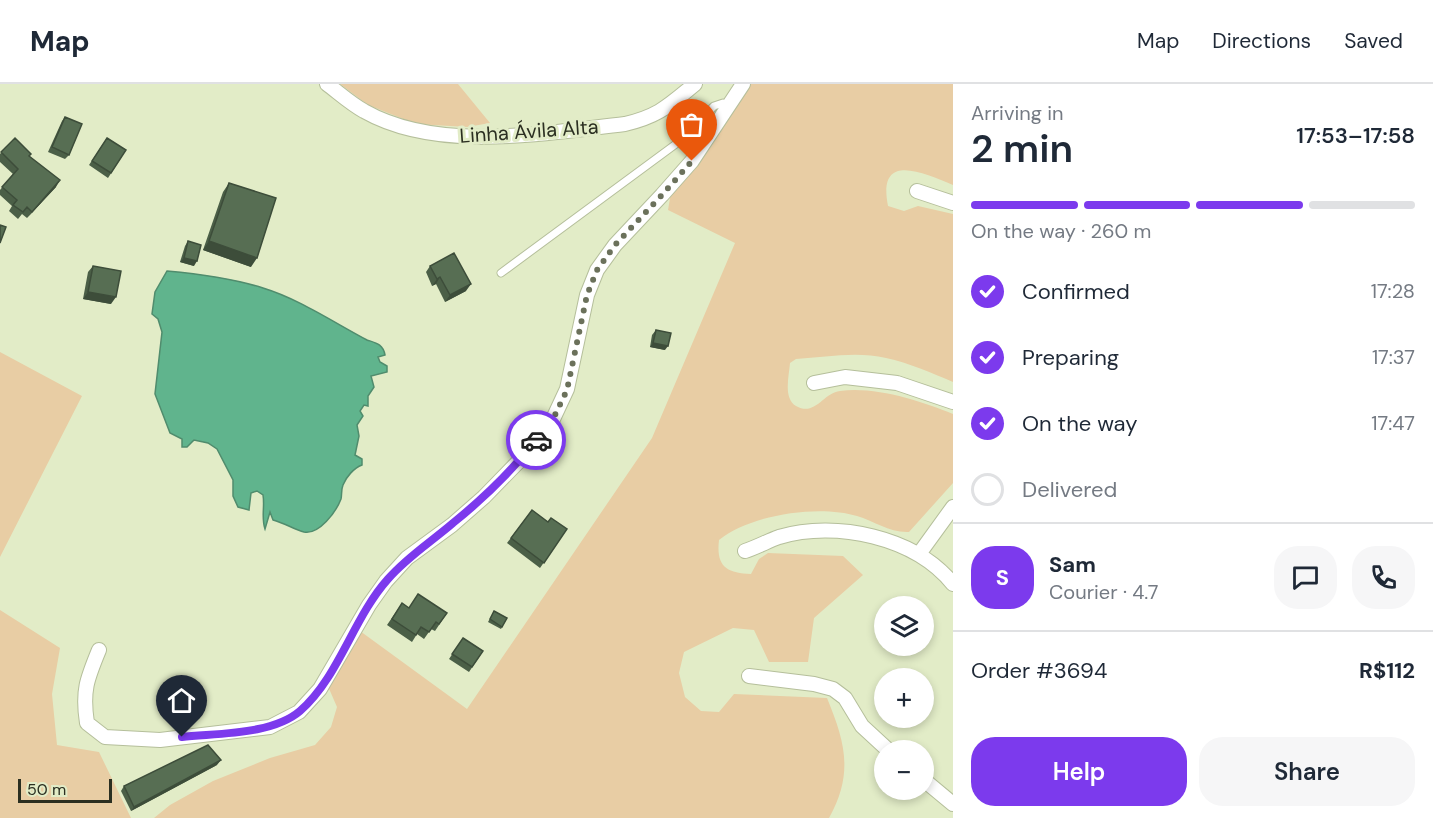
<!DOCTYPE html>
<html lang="en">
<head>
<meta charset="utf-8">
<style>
	:root { --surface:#fff; --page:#f6f6f7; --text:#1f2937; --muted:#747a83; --line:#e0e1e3; --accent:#7c3aed }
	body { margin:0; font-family:"DM Sans",sans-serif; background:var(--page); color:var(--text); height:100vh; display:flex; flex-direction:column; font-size:22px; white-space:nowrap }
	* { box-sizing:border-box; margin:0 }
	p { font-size:20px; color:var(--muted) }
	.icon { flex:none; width:33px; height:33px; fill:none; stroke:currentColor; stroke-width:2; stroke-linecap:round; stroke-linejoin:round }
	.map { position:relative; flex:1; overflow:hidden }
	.sheet { display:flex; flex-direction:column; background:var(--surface); width:480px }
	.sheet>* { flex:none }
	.fabs { position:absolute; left:874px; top:512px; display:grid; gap:12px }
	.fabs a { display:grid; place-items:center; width:60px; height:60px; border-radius:50%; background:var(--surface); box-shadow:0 3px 9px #0003; font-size:30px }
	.scale { position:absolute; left:18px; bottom:15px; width:94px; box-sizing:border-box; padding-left:6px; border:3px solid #2b2f21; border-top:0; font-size:16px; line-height:21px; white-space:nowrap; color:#2b2f21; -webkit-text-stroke:4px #e2ecc7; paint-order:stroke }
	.pin { position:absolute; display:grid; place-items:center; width:51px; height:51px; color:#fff; margin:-62px -26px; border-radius:50% 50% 50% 0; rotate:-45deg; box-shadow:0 0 6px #0007 }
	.pin .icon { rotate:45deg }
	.courier { position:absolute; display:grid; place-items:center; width:60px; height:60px; margin:-30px; border:4px solid #7c3aed; border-radius:50%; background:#fff; color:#222; box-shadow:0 2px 8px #0007 }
	.overview em { font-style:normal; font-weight:600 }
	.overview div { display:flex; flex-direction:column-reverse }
	.overview { display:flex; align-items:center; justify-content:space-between; height:102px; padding:0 18px }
	h1 { font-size:39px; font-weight:600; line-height:45px }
	.bar { display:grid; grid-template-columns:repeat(4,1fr); gap:9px 6px; align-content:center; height:72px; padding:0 18px }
	.bar i { height:8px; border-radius:4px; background:var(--line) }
	.bar .selected { background:var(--accent) }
	.bar p { grid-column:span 4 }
	.line { display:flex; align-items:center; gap:15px; padding:0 18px; border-top:2px solid var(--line) }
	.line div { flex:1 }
	.round { display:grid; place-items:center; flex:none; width:63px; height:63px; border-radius:24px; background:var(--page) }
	ol { padding:0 18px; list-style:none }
	li { display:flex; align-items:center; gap:18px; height:66px }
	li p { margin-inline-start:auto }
	li .icon { padding:6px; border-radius:50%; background:var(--accent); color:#fff; stroke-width:4 }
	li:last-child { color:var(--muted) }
	li i { width:33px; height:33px; border:3px solid var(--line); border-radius:50% }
	.primary-button { display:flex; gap:12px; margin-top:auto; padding:12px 18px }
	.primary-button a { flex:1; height:69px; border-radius:24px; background:var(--accent); color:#fff; font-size:24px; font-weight:600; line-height:69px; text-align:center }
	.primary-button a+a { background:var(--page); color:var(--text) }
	header { display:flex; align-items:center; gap:36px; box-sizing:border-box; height:84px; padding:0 30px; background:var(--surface); border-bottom:2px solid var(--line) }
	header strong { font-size:28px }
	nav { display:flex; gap:33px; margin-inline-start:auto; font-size:21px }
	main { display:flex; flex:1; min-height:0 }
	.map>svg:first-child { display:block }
	.green { fill:#e8cda4 }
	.water { fill:#60b48d; stroke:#508c6d; stroke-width:1.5 }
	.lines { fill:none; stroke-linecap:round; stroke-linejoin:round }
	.service-casing { stroke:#b5bf9b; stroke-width:9 }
	.minor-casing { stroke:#b5bf9b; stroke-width:16 }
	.service { stroke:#fff; stroke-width:7 }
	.minor { stroke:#fff; stroke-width:14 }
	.wall { fill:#4b5f47 }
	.shaded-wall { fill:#3d4d3a }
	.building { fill:#576e53; stroke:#3d4d3a; stroke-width:1.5 }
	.done { stroke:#6b715b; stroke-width:6; stroke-dasharray:0 10.8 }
	.route { stroke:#7c3aed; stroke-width:8 }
	.labels { text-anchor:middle; stroke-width:6; stroke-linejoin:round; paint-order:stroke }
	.street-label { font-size:20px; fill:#2b2f21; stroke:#e2ecc7 }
</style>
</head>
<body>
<header>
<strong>Map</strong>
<nav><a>Map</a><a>Directions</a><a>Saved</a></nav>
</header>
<main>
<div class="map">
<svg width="953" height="734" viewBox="0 0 953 734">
	<rect width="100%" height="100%" fill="#e2ecc7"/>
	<path class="green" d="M 340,0 L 458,0 L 490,39 L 467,43 L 416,40 L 368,21 Z
		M 750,0 L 953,0 L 953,101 C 923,89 877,67 888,122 L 904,127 L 918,122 L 953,130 L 953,298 C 932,289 909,279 886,274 C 857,267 826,273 796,275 L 790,279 C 789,292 783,314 796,322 C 815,333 823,309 840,307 C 875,302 921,317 953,330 L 953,399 L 909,448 C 890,449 874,437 857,432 C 818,420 750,431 719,456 C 716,482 726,489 751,490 L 759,475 L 768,469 L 843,472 L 863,491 L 814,534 L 808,578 L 769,578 L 754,546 L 733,544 L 684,568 L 679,589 L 685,613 L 701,627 L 719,628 L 734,610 L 827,614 C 845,658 854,689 829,734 L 154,734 L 170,721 L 213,697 L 270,674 L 315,661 L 331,643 L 337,623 L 327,600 L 360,547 L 467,625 L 652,354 L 735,159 L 668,126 L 672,103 Z
		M 0,268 L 82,312 L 0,473 Z
		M 0,526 L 60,564 L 52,610 L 57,661 L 99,668 L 131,734 L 0,734 Z"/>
	<path class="water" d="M 167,187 C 199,190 232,194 263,204 C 299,215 333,238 367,256 C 376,259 383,260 385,271 L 378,273 L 380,278 L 387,282 L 387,288 L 371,292 L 374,303 L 368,312 L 368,322 L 364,321 L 360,327 L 363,332 L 357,341 L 359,352 L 355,371 L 362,375 L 362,381 C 354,384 346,393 343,401 C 341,406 342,411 341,415 C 336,428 319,451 304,448 C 294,445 284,439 273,436 L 270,428 L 265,445 C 261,433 265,423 263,411 L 257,407 L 251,409 L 249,426 L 238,423 L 233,412 L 233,396 L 217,365 L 208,359 L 194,356 L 187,363 L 182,363 L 182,355 L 170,349 L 155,310 L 162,248 L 158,235 L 152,230 L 155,208 Z"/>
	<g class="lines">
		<defs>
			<path id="service" d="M 501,189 L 680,57 L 714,22 L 723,19 L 728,22"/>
			<path id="minor" d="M 327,0 C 339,9 351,20 364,27 C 438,69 543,49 625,40 C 659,32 668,22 695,0
				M 917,107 L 953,119
				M 814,299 L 845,293 L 897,299 L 953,318
				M 745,467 C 757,463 768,457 779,453 C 836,436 915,453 953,500
				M 919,470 L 953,423
				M 99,566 C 87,595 82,607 87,639 L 105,653 L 160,656 L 270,643 L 299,628 L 320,605 L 369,521 L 386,497 L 407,474 L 452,441 L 484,413 L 522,374 L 553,335 L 567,305 L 587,211 L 597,186 L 615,161 L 662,111 L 692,77 L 743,0
				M 749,592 L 814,600 L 833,605 L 845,614 L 862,642 L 888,666
				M 924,696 L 953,720"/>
		</defs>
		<use href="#service" class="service-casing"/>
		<use href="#minor" class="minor-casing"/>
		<use href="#service" class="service"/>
		<use href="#minor" class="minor"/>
	</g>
	<path class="wall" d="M 65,33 L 69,71 L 65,75 L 48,68 L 62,37 Z
		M 15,54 L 31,70 L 29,72 L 56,103 L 27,134 L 22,130 L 18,135 L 9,127 L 12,122 L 0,111 L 0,106 L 13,90 L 0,78 L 0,70 Z
		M 107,54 L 126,66 L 108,94 L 89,81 Z
		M 229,99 L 251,183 L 203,166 L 223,108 Z
		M 188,157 L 194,182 L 180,178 L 185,162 Z
		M 93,182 L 111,220 L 83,215 L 88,188 Z
		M 430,182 L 466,207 L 445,218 L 436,200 L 432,202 L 426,188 Z
		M 656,246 L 665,266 L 650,263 L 652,251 Z
		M 532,426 L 548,438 L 567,445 L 540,484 L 507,459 Z
		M 402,519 L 409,524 L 447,529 L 435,547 L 431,545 L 424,555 L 417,550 L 412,558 L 387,541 Z
		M 494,527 L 507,534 L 501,545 L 488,538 Z
		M 463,554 L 483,567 L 469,588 L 449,575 Z
		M 217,681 L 131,727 L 121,707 L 124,702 Z"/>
	<path class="shaded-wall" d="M 60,96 L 56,103 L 27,134 L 32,128 Z
		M 209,157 L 257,174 L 251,183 L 203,166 Z
		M 184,174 L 197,177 L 194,182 L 180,178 Z
		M 440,193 L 436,200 L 432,202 L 437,195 Z
		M 471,200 L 466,207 L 445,218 L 450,211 Z
		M 88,208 L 116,213 L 111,220 L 83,215 Z
		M 653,259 L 668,262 L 665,266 L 650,263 Z
		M 221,676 L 217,681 L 131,727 L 134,723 Z"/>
	<path class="building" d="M 65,33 L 82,40 L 69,71 L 52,63 Z
		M 15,54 L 31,70 L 29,72 L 60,96 L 32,128 L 27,123 L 23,128 L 13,121 L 17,116 L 2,103 L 18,85 L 1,68 Z
		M 107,54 L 126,66 L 111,89 L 92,77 Z
		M 229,99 L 276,114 L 257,174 L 209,157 Z
		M 0,141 L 6,143 L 0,159 Z
		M 188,157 L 201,161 L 197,177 L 184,174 Z
		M 454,169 L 471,200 L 450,211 L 440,193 L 437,195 L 430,182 Z
		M 93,182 L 121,187 L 116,213 L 88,208 Z
		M 656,246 L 671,249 L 668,262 L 653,259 Z
		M 532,426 L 548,438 L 551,434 L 567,445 L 544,479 L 511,454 Z
		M 418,510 L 447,529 L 439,540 L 436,538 L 429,548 L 421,543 L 416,551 L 392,535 L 402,519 L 409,524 Z
		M 494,527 L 507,534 L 502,543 L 490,535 Z
		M 463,554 L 483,567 L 472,583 L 452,570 Z
		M 208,661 L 221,676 L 134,723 L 124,702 Z"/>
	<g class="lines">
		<path class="done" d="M 536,356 L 553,335 L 567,306 L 587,211 L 597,186 L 615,161 L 662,111 L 692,77"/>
		<path class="route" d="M 182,653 C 217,649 272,651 300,627 C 339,593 353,534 388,495 C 407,473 431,458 453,439 C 484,414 512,387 536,356"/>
	</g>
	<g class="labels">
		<g class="street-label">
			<text transform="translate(529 47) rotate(-4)" y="7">Linha Ávila Alta</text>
		</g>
	</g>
</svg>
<div class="fabs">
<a><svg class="icon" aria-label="layers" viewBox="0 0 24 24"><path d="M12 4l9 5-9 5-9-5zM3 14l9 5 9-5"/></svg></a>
<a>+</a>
<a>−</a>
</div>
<div class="scale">50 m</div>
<div class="pin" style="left:692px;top:77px;background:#ea580c"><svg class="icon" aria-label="bag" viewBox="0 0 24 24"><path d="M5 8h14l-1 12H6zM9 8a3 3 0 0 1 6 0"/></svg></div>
<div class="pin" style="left:182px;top:653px;background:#1f2937"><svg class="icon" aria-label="home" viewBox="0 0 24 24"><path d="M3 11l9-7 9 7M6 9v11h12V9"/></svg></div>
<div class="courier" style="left:536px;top:356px"><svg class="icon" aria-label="car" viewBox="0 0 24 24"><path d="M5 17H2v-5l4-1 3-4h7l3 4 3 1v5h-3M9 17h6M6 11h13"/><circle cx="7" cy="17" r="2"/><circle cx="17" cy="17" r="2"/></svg></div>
</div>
<section class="sheet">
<div class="overview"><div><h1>2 min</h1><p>Arriving in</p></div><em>17:53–17:58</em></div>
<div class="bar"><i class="selected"></i><i class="selected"></i><i class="selected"></i><i></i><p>On the way · 260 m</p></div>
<ol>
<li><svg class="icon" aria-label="check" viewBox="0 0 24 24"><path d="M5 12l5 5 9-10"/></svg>Confirmed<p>17:28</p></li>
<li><svg class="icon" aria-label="check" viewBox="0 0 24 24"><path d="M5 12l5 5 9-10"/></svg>Preparing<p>17:37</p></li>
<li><svg class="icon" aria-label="check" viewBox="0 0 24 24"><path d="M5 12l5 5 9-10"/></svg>On the way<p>17:47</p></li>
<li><i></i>Delivered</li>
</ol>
<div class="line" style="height:108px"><b class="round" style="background:var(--accent);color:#fff">S</b><div><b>Sam</b><p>Courier · 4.7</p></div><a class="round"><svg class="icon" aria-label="chat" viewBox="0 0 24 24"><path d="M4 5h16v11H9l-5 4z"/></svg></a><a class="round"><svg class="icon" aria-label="phone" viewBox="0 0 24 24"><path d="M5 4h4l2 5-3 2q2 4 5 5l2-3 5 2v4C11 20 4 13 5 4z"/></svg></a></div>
<div class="line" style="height:78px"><div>Order #3694</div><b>R$112</b></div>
<div class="primary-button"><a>Help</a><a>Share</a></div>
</section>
</main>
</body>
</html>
